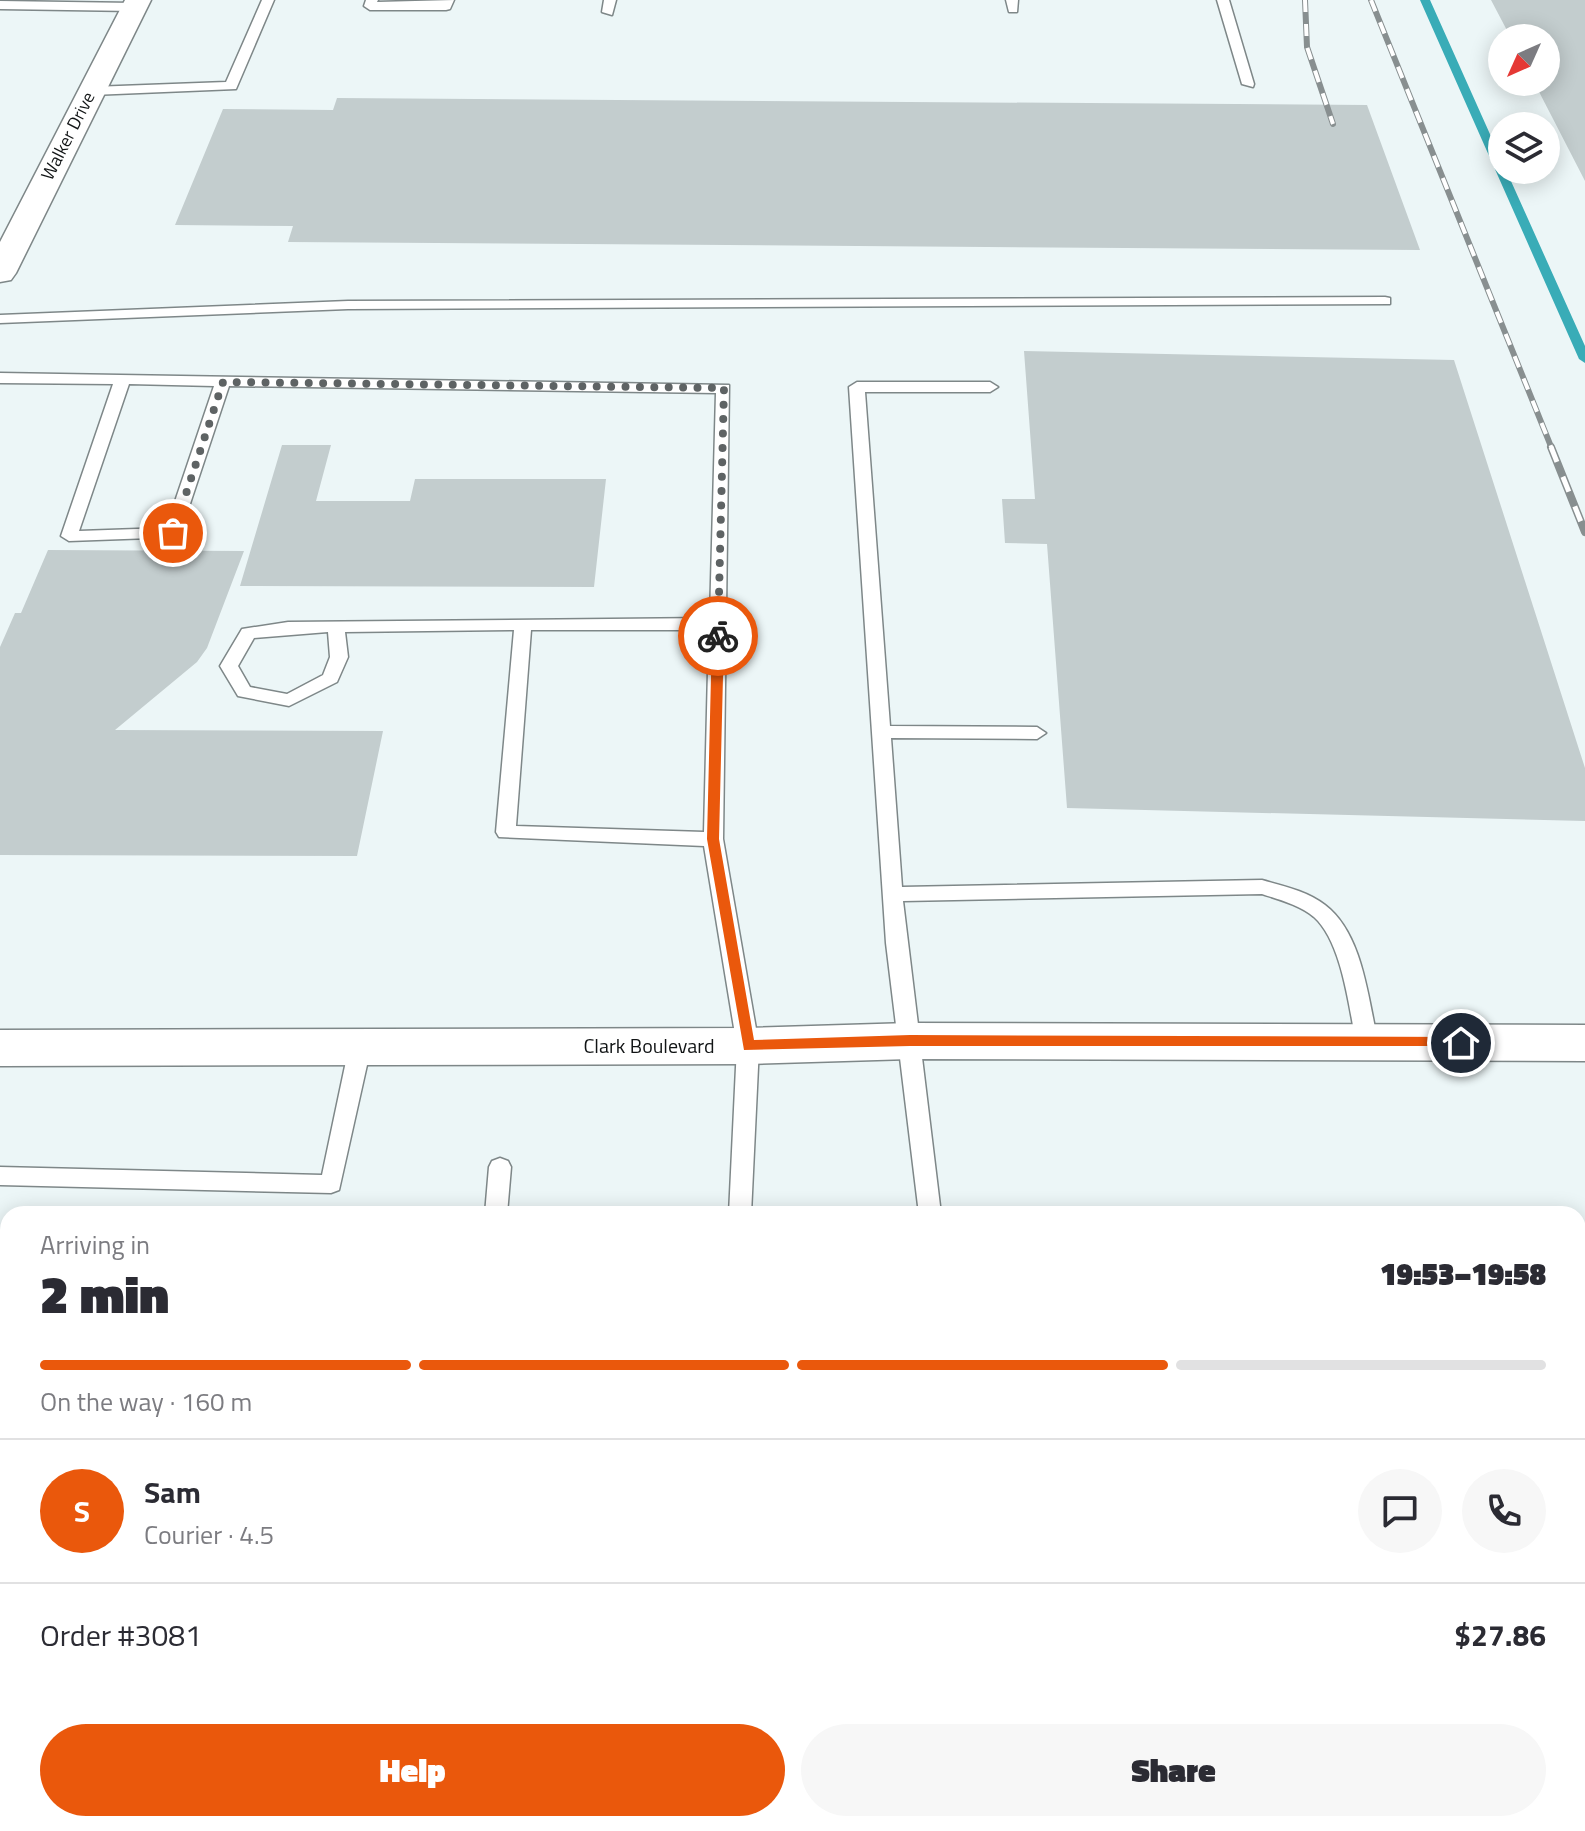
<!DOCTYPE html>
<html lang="en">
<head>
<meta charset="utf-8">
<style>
	:root { --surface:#fff; --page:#f7f7f7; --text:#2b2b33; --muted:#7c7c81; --line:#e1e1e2; --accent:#ea580c }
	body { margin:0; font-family:"Titillium Web",sans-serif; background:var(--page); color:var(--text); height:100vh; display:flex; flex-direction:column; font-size:30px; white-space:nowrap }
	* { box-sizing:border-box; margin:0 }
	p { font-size:26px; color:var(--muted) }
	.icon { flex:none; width:44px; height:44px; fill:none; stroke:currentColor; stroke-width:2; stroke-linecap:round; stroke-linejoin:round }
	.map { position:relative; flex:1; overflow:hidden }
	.sheet { position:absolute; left:0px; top:1206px; width:1586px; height:626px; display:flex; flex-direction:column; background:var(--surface); border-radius:24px 24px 0 0; box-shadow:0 4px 20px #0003 }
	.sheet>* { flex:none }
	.needle { width:52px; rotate:225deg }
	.buttons { position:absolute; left:1488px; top:24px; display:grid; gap:16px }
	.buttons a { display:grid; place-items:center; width:72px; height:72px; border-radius:50%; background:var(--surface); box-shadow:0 4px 20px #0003; font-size:40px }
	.pin { position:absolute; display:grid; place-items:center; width:68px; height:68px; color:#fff; margin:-34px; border:4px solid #fff; border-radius:50%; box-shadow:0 2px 8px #0007 }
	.courier { position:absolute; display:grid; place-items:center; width:80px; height:80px; margin:-40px; border:6px solid #ea580c; border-radius:50%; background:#fff; color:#222; box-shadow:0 2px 10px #0007 }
	.head em { font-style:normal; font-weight:800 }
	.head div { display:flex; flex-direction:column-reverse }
	.head { display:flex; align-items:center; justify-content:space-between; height:136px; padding:0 40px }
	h1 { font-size:52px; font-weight:800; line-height:60px }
	.bar { display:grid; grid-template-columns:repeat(4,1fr); gap:12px 8px; align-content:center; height:96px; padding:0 40px }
	.bar i { height:10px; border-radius:6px; background:var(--line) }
	.bar .active { background:var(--accent) }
	.bar p { grid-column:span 4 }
	.line { display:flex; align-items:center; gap:20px; padding:0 40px; border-top:2px solid var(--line) }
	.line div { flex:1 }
	.round { display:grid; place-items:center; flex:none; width:84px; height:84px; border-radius:42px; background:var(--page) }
	.button { display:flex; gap:16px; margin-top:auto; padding:16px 40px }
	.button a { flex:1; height:92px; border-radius:48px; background:var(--accent); color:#fff; font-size:32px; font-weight:800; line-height:92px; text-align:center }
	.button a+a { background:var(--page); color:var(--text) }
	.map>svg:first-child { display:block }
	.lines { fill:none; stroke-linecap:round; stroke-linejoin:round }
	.stream { fill:#39acb7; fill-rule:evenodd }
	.building { fill:#c3cdce }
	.service-casing { stroke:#7e8788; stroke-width:3 }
	.tertiary-casing { stroke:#7e8788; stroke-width:3 }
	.service { fill:#fff; fill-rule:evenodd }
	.tertiary { fill:#fff; fill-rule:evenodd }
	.rail-far1-casing { stroke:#888f90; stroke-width:6 }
	.rail-casing { stroke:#888f90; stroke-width:8 }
	.rail-far1 { stroke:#fff; stroke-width:4; stroke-dasharray:12; stroke-linecap:butt }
	.rail { stroke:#fff; stroke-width:5; stroke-dasharray:16; stroke-linecap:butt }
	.route { fill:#ea580c }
	.done { stroke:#5e6364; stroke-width:8; stroke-dasharray:0 14.4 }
	.labels { text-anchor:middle; stroke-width:6; stroke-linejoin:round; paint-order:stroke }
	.far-street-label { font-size:18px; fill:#111415; stroke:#fff }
	.street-label { font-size:20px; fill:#111415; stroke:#fff }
</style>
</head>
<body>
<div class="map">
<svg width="1585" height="1831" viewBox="0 0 1585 1831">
	<rect width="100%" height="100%" fill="#ecf6f7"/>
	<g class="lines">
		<path class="stream" d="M 1420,0 L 1430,0 L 1502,161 L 1502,170 L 1506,170 L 1585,346 L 1585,363 L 1579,359 Z"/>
	</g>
	<path class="building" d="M 1491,0 L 1585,0 L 1585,181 L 1534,82 L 1546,82 L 1546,38 L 1511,38 Z
		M 337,98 L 1367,105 L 1420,250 L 288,242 L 293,226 L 175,225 L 223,109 L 333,110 Z
		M 1024,351 L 1454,360 L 1585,768 L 1585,821 L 1067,808 L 1047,544 L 1005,543 L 1002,499 L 1035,499 Z
		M 282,445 L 331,445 L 316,501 L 410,501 L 415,479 L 606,479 L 594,587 L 240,586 Z
		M 48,550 L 244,551 L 207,648 L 197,662 L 115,730 L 383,731 L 357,856 L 0,855 L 0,647 L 15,613 L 21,613 Z"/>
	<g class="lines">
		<defs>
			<path id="service" d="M 262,0 L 274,0 L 236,89 L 92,95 L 86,91 L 92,87 L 226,82 Z
				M 366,0 L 378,0 L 377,2 L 454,0 L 450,9 L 446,10 L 370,10 L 364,6 Z
				M 604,0 L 616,0 L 612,15 L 602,12 Z
				M 1006,0 L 1018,0 L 1017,12 L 1009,12 Z
				M 1217,0 L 1229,0 L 1254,84 L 1253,87 L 1242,84 Z
				M 0,1 L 134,3 L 140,7 L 134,11 L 0,9 Z
				M 1385,297 L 1390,298 L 1390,304 L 348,309 L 0,323 L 0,315 L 348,301 Z
				M 0,373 L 729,385 L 723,839 L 759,1046 L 751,1214 L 729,1214 L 737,1046 L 704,846 L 499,837 L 496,832 L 514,630 L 345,632 L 348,657 L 337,682 L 289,706 L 238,696 L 220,666 L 242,629 L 288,622 L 710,618 L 716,393 L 229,386 L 179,537 L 69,541 L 61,536 L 113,384 L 0,383 ZM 129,384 L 214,386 L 166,528 L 79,531 ZM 531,630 L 709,630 L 704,832 L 516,826 ZM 328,632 L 330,657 L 323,675 L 287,694 L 250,687 L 238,666 L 254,638 Z
				M 857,382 L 990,382 L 998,387 L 990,392 L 865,392 L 890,726 L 1037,727 L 1046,733 L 1037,739 L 891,738 L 902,887 L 1262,880 C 1283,886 1307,891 1325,905 C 1363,934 1368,999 1378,1042 L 1374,1048 L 1360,1048 L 1356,1042 C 1349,1007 1342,942 1314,917 C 1299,905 1280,900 1262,894 L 903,901 L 941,1214 L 919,1214 L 886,943 L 849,387 Z
				M 360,1039 L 367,1041 L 371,1047 L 339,1190 L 331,1193 L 0,1185 L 0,1167 L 322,1175 L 349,1047 L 353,1041 Z
				M 500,1158 L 508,1161 L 511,1167 L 507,1214 L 485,1214 L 489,1167 L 492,1161 Z
				M 0,1750 L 8,1750 L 8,1778 L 0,1778 Z
				M 887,1824 L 915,1824 L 915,1831 L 887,1831 Z"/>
			<path id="tertiary" d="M 125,0 L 151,0 L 16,273 L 11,280 L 0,282 L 0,242 Z
				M 910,1023 L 1585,1025 L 1585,1061 L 910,1059 L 748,1064 L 0,1066 L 0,1030 L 748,1028 Z"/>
		</defs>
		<use href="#service" class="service-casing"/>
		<use href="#tertiary" class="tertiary-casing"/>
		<use href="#service" class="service"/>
		<use href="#tertiary" class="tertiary"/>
		<defs>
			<path id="rail-far1" d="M 1305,0 L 1307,47 L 1333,124
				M 1371,0 L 1552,449"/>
			<path id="rail" d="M 1551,447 L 1585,532"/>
		</defs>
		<use href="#rail-far1" class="rail-far1-casing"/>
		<use href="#rail" class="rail-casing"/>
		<use href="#rail-far1" class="rail-far1"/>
		<use href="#rail" class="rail"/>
	</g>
	<path class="route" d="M 718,632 L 724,636 L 719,839 L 754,1040 L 910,1035 L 1461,1037 L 1465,1039 L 1465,1046 L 910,1046 L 744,1050 L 707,839 L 712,636 Z"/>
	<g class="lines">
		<path class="done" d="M 173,533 L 223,382 L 724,388 L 718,636"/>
	</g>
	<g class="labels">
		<g class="far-street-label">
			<text transform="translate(68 136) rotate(-63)" y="6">Walker Drive</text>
		</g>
		<g class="street-label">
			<text x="649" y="1053">Clark Boulevard</text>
		</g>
	</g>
</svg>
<div class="buttons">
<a><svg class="needle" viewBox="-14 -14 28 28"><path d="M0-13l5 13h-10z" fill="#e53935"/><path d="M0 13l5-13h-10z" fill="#7c7c81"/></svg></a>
<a><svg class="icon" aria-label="layers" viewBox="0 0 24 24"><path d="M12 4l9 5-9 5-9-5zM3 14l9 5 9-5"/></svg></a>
</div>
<div class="pin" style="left:173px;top:533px;background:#ea580c"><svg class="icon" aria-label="bag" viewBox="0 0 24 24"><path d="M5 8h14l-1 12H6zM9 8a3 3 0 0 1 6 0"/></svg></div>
<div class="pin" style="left:1461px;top:1043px;background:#1f2937"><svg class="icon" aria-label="home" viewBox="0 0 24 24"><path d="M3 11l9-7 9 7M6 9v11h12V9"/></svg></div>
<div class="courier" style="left:718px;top:636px"><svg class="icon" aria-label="bike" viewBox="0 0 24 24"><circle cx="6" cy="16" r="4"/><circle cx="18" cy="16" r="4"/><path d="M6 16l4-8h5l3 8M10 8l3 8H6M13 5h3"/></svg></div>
<section class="sheet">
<div class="head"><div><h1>2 min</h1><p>Arriving in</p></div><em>19:53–19:58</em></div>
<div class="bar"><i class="active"></i><i class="active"></i><i class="active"></i><i></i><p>On the way · 160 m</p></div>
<div class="line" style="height:144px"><b class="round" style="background:var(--accent);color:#fff">S</b><div><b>Sam</b><p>Courier · 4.5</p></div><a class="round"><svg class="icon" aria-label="chat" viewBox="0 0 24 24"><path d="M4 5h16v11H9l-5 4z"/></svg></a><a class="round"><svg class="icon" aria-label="phone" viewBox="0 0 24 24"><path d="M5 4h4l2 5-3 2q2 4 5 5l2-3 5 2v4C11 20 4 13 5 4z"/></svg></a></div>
<div class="line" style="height:104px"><div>Order #3081</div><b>$27.86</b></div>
<div class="button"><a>Help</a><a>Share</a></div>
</section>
</div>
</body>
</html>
